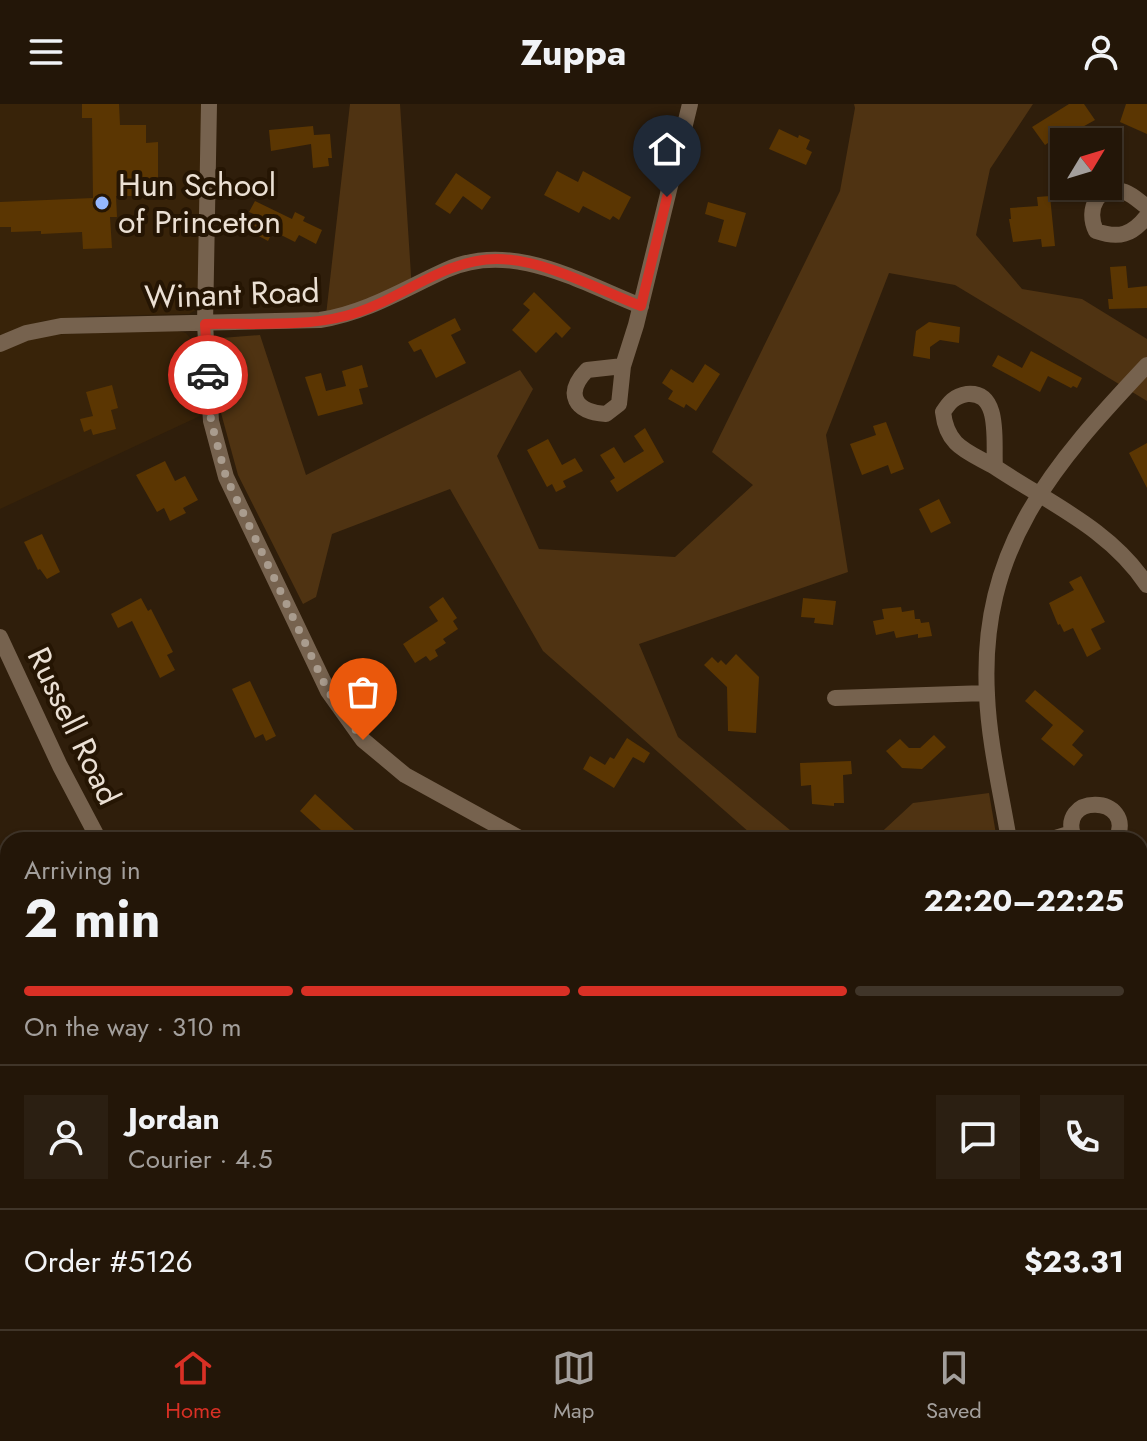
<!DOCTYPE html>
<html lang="en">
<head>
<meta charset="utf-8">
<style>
	:root { --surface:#231608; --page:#2b1f12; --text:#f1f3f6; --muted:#a39f9c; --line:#403529; --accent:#d93025 }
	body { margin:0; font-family:Jost,sans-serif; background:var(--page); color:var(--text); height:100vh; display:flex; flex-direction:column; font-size:30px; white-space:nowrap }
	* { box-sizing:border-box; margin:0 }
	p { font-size:26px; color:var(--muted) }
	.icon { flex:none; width:44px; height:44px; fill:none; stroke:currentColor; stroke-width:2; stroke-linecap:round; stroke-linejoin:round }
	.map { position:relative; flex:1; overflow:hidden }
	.sheet { position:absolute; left:0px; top:728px; width:1148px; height:498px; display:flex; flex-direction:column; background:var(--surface); border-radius:24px 24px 0 0; box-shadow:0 2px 6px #0004,0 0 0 2px var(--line) }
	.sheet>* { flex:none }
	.needle { width:52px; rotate:52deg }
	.buttons { position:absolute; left:1050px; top:24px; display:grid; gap:16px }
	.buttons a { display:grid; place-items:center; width:72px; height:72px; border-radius:0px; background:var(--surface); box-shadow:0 2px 6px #0004,0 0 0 2px var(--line); font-size:40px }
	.pin { position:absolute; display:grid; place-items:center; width:68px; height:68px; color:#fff; margin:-82px -34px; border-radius:50% 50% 50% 0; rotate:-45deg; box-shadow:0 0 8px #0007 }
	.pin .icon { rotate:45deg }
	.courier { position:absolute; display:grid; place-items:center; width:80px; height:80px; margin:-40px; border:6px solid #d93025; border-radius:50%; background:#fff; color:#222; box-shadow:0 2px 10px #0007 }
	.summary em { font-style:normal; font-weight:700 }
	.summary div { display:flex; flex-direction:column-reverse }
	.summary { display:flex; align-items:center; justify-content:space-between; height:136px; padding:0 24px }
	h1 { font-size:52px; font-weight:700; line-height:60px }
	.bar { display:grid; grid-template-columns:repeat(4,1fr); gap:12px 8px; align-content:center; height:96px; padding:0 24px }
	.bar i { height:10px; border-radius:6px; background:var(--line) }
	.bar .on { background:var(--accent) }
	.bar p { grid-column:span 4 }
	.line { display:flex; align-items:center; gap:20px; padding:0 24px; border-top:2px solid var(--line) }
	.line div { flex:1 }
	.round { display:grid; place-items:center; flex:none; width:84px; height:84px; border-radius:0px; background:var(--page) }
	header { display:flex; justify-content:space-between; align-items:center; height:104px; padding:0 24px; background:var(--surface); font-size:36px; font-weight:700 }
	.menu { display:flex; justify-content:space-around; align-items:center; height:112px; border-top:2px solid var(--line); background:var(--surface); font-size:22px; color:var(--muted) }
	.menu a { display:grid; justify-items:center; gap:4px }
	.menu .on { color:var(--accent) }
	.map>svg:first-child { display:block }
	.built { fill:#382309 }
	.green { fill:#4f3312 }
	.building { fill:#5b3602 }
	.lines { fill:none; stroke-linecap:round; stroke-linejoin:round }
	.street { stroke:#76624e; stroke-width:16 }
	.highway { stroke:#96b4f3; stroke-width:24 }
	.done { stroke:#a99c8e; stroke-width:8; stroke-dasharray:0 14.4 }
	.route { stroke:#d93025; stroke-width:10 }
	.poi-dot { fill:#95b7fd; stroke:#251503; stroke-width:3 }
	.labels { text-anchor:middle; stroke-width:8; stroke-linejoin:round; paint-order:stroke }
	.poi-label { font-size:32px; fill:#ebe0d4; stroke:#251503; text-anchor:start }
	.street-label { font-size:32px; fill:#ebe0d4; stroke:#251503 }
</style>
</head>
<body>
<header><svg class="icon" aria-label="menu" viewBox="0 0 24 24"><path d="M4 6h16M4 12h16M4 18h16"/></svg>Zuppa<svg class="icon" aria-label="person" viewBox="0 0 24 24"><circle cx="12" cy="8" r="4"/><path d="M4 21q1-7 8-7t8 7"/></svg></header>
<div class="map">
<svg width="1147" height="1225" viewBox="0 0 1147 1225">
	<rect width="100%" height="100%" fill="#2f1e0b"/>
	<path class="built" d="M 0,0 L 205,0 L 199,204 L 189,210 L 89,212 L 43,217 L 0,231 Z
		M 174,226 L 186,229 L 194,239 L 200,312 L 0,405 L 0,247 L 41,231 Z"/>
	<path class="green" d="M 350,0 L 400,0 L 412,187 L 325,220 Z
		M 854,0 L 1033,0 L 990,65 L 976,131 L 1022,185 L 1082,195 L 1147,235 L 1147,297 L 955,181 L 889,169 L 826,331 L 848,468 L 639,540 L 678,633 L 802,736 L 758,736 L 543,547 L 450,385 L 332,430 L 316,493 L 303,500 L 238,371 L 218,298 L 221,234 L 260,231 L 306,371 L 520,266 L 533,285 L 497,352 L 539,445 L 675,453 L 753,381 L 712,348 L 840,87 L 855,4 Z
		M 989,689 L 997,736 L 936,736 L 931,731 L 925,736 L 873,736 L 913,699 Z
		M 1147,871 L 1147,1007 L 1140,1007 L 1140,883 Z
		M 668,1218 L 775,1218 L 776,1225 L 658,1225 Z"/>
	<path class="building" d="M 82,0 L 119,0 L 120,21 L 146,21 L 146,39 L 158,38 L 158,92 L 116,92 L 117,113 L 110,113 L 112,144 L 83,145 L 82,128 L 41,130 L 41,127 L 11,128 L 11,123 L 0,123 L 0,98 L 93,94 L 92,14 L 82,14 Z
		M 1069,0 L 1084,0 L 1095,16 L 1063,34 L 1064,61 L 1048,39 L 1045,41 L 1032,23 Z
		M 1126,0 L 1147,0 L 1147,30 L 1120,18 Z
		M 313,22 L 314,31 L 330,30 L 332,54 L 328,54 L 329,62 L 313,64 L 311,40 L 271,47 L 269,26 Z
		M 779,25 L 798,34 L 799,31 L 810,36 L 806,45 L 812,48 L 806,61 L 769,45 Z
		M 557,67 L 578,78 L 583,67 L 631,93 L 619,116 L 613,112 L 610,116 L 583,102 L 579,109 L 544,91 Z
		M 456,69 L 491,93 L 482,106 L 463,92 L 450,110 L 435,100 Z
		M 1050,92 L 1055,142 L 1042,143 L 1041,135 L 1013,138 L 1009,115 L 1011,115 L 1010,104 L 1038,102 L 1037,93 Z
		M 255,97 L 292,115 L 295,108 L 305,113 L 303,117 L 322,126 L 316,140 L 299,131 L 295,138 L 273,127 L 268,137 L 251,128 L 258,112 L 249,108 Z
		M 708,98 L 746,109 L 736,143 L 718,138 L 724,116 L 705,110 Z
		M 1126,162 L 1128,184 L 1147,182 L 1147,204 L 1109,205 L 1108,195 L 1113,195 L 1110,163 Z
		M 534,188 L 571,224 L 562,234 L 556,228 L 536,249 L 512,226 L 530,206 L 523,200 Z
		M 455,214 L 461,226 L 451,231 L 466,259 L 436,274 L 421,245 L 414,248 L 408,238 Z
		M 929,218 L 960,223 L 959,239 L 940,236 L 930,243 L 930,255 L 913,252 L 916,227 Z
		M 1031,247 L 1082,274 L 1077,284 L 1073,282 L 1071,284 L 1048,272 L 1040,288 L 992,262 L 998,251 L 1022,264 Z
		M 705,260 L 720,270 L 696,307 L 686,300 L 684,304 L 668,295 L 673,287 L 662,279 L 671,265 L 693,279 Z
		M 362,261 L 368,283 L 359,285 L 363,300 L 318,312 L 305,273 L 321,269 L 326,287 L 346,282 L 342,267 Z
		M 112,281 L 118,304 L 111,306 L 116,325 L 93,331 L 91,325 L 84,328 L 80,315 L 93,312 L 86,288 Z
		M 886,318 L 904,365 L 891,370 L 888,361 L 862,371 L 850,340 L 876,331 L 873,322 Z
		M 645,324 L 664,358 L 617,388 L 610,377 L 615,374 L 600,351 L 614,343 L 624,359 L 644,347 L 634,332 Z
		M 548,335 L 562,361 L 575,354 L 583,367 L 563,377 L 566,383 L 556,388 L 552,380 L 547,383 L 527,346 Z
		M 1147,339 L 1147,384 L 1129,349 Z
		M 165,357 L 175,377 L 185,372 L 198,396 L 183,404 L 186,409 L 170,417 L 164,404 L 157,408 L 136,371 Z
		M 939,395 L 951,419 L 931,429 L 919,405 Z
		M 42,430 L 60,468 L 47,475 L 40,465 L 38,466 L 24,438 Z
		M 1081,472 L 1105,518 L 1091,525 L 1101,545 L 1087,553 L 1073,524 L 1064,528 L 1060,520 L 1058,521 L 1049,499 L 1074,486 L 1069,478 Z
		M 443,493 L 457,514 L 453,517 L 458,525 L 443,535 L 446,539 L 435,546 L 438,552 L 430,557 L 426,552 L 415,559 L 403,540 L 438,517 L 429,503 Z
		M 141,494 L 148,507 L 151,505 L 173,548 L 167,551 L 175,566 L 160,574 L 132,517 L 118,524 L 111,510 Z
		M 803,494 L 836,497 L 833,521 L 814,519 L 815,514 L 801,513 Z
		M 901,503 L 902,508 L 914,506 L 915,515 L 920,515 L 921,519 L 929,518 L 932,532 L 918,534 L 918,530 L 896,534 L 894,527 L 876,531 L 873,517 L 884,515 L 882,505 Z
		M 736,550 L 759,573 L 756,629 L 728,627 L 727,583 L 704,561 L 712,553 L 718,559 L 721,556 L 726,561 Z
		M 250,577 L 276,632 L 266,637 L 263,630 L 255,634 L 232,585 Z
		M 1035,586 L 1084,627 L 1072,641 L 1083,651 L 1074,662 L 1041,635 L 1053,621 L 1025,597 Z
		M 934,631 L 946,643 L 922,665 L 902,664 L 886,647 L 900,635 L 909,644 L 920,644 Z
		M 627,634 L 650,649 L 644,659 L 633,653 L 614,684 L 583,665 L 590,652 L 605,661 L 610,653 L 614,655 Z
		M 851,657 L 852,670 L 843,671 L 844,699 L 834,699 L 834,702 L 812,700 L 811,681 L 801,682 L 800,659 Z
		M 315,690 L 365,736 L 332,736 L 300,707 Z"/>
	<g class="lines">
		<path class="street" d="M 209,0 L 205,220 L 211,317 L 226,373 L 328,587 L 363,636 L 405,671 L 523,736
			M 1147,103 C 1140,98 1133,91 1125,88 C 1099,78 1085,105 1096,127 C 1119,135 1132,131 1147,112
			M 0,240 L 26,229 L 61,222 L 320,216 C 366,209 404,185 446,166 C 512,136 580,178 641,202
			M 623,262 L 619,300 L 606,310 C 575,308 564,290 587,266 L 623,262 L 636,221 L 690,0
			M 995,363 C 967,347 947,343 943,308 C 949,299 954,292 967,290 C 1002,287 993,340 995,363 C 1049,399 1110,425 1147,481
			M 0,533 L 60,662 L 99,736
			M 835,594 L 987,589
			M 1009,736 C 1001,688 989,639 987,591 C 979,444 1053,361 1147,261
			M 1049,736 L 1072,729
			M 1075,736 C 1053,688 1138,690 1116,736
			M 0,1005 L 8,1010"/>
		<path class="highway" d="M 1140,1038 L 1147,1039
			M 0,1189 L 8,1190
			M 125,1218 L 144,1225
			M 621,1225 L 632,1218"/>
	</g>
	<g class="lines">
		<path class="done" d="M 208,271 L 211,317 L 226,373 L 328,587 L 363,636"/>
		<path class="route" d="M 208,271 L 205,220 C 248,219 305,223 345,212 C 398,199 441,155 497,155 C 544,155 597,185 641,202 L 667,93"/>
	</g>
	<circle class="poi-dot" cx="102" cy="99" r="8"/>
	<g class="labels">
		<g class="poi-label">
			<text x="118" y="92">Hun School<tspan x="118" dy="37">of Princeton</tspan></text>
		</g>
		<g class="street-label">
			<text transform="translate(232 190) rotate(-2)" y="11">Winant Road</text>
			<text transform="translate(74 622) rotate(64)" y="11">Russell Road</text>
		</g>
	</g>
</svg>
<div class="buttons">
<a><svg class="needle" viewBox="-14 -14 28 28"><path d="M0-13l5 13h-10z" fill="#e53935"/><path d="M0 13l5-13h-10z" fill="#a39f9c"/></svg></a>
</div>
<div class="pin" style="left:363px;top:636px;background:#ea580c"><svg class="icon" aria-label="bag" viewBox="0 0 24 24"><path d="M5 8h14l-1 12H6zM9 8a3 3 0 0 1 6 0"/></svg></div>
<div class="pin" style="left:667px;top:93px;background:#1f2937"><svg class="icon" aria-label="home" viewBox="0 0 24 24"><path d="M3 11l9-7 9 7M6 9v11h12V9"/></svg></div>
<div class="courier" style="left:208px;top:271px"><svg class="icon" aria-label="car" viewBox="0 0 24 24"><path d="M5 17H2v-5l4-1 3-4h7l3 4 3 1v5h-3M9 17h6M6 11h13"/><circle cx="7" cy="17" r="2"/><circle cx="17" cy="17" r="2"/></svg></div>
<section class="sheet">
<div class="summary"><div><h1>2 min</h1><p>Arriving in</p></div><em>22:20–22:25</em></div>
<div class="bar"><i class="on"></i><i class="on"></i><i class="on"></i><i></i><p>On the way · 310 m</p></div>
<div class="line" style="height:144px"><a class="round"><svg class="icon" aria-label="person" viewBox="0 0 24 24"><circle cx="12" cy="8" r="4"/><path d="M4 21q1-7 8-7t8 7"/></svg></a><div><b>Jordan</b><p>Courier · 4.5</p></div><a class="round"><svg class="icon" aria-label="chat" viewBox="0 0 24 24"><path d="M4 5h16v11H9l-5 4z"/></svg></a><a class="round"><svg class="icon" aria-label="phone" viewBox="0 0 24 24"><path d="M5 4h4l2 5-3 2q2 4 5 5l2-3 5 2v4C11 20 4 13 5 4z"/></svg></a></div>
<div class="line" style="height:104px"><div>Order #5126</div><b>$23.31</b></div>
</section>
</div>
<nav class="menu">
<a class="on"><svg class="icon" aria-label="home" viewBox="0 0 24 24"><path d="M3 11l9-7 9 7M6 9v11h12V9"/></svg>Home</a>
<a><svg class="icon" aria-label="map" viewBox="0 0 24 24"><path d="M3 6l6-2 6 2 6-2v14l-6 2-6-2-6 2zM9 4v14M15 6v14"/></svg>Map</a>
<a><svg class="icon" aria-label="saved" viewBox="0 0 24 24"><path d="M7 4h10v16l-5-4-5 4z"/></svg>Saved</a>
</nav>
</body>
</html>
